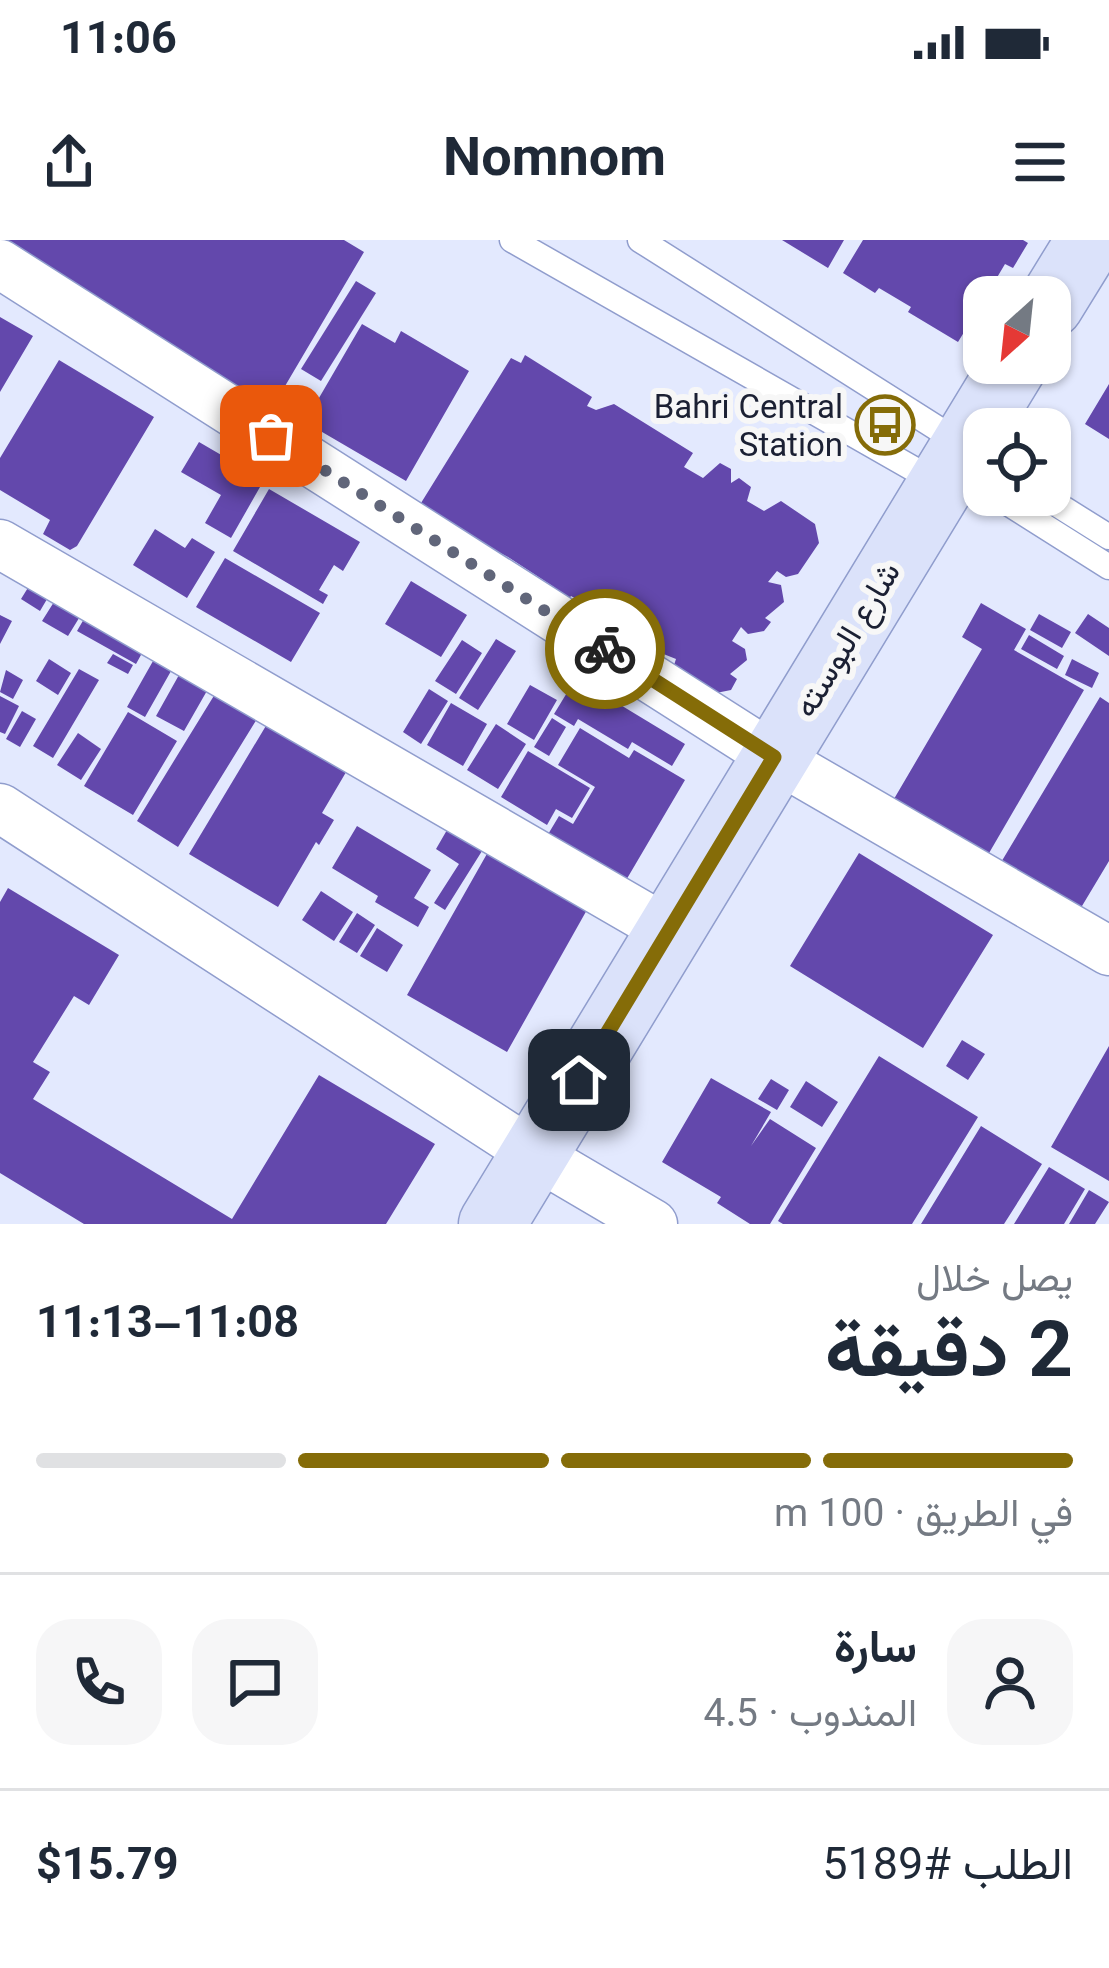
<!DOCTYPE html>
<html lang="ar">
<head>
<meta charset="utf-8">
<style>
	:root { --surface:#fff; --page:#f6f6f7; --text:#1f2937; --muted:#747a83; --line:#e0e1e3; --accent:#856c08 }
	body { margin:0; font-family:Georgia,Vazirmatn,serif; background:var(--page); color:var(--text); direction:rtl; height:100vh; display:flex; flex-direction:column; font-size:45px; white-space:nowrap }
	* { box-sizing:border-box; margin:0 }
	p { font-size:39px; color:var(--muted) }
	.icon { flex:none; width:66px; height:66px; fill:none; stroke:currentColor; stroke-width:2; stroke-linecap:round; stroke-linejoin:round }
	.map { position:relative; height:984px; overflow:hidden; direction:ltr }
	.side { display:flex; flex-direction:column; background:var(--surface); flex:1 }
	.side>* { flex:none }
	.needle { width:78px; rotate:207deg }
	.buttons { position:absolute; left:963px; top:36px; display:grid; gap:24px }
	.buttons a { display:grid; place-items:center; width:108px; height:108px; border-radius:24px; background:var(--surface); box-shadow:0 3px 9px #0004; font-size:60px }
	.pin { position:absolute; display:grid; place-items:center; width:102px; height:102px; color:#fff; margin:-51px; border-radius:24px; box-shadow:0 6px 18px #0006 }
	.courier { position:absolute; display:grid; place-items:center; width:120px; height:120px; margin:-60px; border:9px solid #856c08; border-radius:50%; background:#fff; color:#222; box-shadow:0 3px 15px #0007 }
	.head em { font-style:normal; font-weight:700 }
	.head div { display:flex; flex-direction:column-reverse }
	.head { display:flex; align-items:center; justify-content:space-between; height:204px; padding:0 36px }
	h1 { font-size:78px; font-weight:700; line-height:90px }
	.bar { display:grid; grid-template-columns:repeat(4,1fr); gap:18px 12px; align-content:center; height:144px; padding:0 36px }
	.bar i { height:15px; border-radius:9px; background:var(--line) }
	.bar .selected { background:var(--accent) }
	.bar p { grid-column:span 4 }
	.line { display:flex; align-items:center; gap:30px; padding:0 36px; border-top:3px solid var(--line) }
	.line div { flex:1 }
	.round { display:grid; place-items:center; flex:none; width:126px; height:126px; border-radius:36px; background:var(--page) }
	.status { display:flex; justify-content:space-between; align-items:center; height:84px; padding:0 60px; background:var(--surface); direction:ltr }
	.status svg { height:33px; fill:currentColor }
	header { display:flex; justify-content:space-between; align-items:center; height:156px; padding:0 36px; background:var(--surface); font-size:54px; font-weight:700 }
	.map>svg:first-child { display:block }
	.building { fill:#6348ac }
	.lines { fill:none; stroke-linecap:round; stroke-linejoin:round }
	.lane-casing { stroke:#909dcd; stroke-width:27 }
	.street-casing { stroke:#909dcd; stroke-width:51 }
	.secondary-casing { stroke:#909dcd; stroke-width:69 }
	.lane { stroke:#fff; stroke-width:24 }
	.street { stroke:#fff; stroke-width:48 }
	.secondary { stroke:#dbe2fa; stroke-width:66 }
	.done { stroke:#61667a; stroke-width:12; stroke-dasharray:0 21.6 }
	.route { stroke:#856c08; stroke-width:15 }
	.labels { text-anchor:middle; stroke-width:12; stroke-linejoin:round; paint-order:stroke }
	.poi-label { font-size:33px; fill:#1b2033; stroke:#f7f7f7; text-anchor:end }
	.street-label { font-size:33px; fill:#1b2033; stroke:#f7f7f7 }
</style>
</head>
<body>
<div class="status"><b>11:06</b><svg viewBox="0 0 49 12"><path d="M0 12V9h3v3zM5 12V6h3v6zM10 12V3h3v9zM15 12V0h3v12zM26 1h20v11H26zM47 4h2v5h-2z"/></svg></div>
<header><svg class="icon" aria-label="menu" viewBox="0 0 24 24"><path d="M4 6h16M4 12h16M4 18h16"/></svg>Nomnom<svg class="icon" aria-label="share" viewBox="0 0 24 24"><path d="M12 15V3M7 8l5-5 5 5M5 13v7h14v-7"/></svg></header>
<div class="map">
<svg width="1109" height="984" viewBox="0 0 1109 984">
	<rect width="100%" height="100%" fill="#e3e9fe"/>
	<path class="building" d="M 0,0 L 344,0 L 364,12 L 268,175 L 0,16 Z
		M 782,0 L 844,0 L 828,28 Z
		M 863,0 L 1023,0 L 1028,3 L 1013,28 L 1005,24 L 989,51 L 998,57 L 984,57 L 984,71 L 979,79 L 974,76 L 958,102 L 908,72 L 911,67 L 879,48 L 875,53 L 843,33 Z
		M 356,41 L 376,53 L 321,141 L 301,129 Z
		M 0,77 L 33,96 L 0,152 Z
		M 362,84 L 395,103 L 401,91 L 469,131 L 406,241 L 305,182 Z
		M 525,115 L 592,157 L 587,166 L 596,170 L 614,164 L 693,213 L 684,227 L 703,238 L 720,223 L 731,229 L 731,243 L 739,238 L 751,247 L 747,261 L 764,271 L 781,261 L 815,284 L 819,303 L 798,334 L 786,337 L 777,331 L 768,342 L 781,345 L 784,362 L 765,378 L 771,382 L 764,391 L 748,394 L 741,387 L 732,401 L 745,409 L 747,420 L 730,434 L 737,439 L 731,450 L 706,455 L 671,434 L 676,419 L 656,411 L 646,416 L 634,410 L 638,402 L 615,397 L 612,380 L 617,374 L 601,363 L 585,377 L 576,370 L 578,360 L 571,356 L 566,363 L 555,357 L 554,347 L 508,317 L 496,311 L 492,319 L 420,278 L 426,267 L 421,263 L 511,118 L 521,123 Z
		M 59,120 L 154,177 L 77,306 L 70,310 L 43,294 L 50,280 L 0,250 L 0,218 Z
		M 1109,144 L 1109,199 L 1085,184 Z
		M 199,202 L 264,240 L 231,298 L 205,283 L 221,255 L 181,232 Z
		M 269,249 L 360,302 L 343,331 L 334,325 L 319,350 L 328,355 L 323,364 L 233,311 Z
		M 155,289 L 185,308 L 192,298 L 215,312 L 187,358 L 133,325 Z
		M 225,318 L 320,373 L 291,422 L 196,367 Z
		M 34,338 L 53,349 L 40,371 L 21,359 Z
		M 411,341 L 467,375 L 441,417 L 385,384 Z
		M 59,354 L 84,370 L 68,396 L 42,381 Z
		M 981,363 L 1026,389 L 1014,410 L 1084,450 L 985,620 L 891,564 L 982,409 L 962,397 Z
		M 88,372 L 147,404 L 136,424 L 77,391 Z
		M 1039,374 L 1071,392 L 1062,408 L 1030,390 Z
		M 1088,374 L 1109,388 L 1109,416 L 1075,393 Z
		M 0,375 L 12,381 L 0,404 Z
		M 1029,395 L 1064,416 L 1057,429 L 1021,409 Z
		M 496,399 L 516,411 L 478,470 L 459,458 Z
		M 462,400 L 482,413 L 456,454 L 435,441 Z
		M 113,414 L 133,425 L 128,434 L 107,423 Z
		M 157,414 L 175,424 L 145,477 L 127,467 Z
		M 49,419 L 71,433 L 58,455 L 36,441 Z
		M 1072,419 L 1099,433 L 1092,448 L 1065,435 Z
		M 184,426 L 212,442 L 184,491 L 156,476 Z
		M 79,429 L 99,440 L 53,518 L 33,506 Z
		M 6,430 L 23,440 L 13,459 L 0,452 Z
		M 576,438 L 685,504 L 672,526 L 632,502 L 628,509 L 578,479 L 574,486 L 554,474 Z
		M 530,445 L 557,460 L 534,500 L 507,484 Z
		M 429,449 L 448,461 L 421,504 L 403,492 Z
		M 215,454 L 257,479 L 178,607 L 137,581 Z
		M 0,456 L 19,466 L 5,494 L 0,492 Z
		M 1100,457 L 1109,463 L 1109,621 L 1076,676 L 997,629 Z
		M 451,463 L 487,484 L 463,526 L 427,505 Z
		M 22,471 L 36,479 L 20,507 L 6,499 Z
		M 128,472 L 177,501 L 133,575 L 84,546 Z
		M 273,474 L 352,522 L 322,573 L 334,580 L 319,605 L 316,602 L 278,667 L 189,614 Z
		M 552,478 L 566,487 L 549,516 L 534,507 Z
		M 496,484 L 526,504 L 498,549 L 467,530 Z
		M 580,488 L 629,518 L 634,510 L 685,540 L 625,642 L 547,596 L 559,576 L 573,584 L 595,547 L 558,525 Z
		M 78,493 L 101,509 L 81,540 L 57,525 Z
		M 528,511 L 590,548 L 572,578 L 556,569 L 547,585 L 501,557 Z
		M 357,586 L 431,630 L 414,658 L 429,667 L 418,687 L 375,662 L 378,656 L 332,628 Z
		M 447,590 L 482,611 L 445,670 L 434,663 L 459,624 L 436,609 Z
		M 488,612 L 588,668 L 507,812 L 407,755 Z
		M 859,613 L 993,695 L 923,808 L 790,726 Z
		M 8,648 L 119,715 L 89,765 L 74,756 L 33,822 L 50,832 L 33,859 L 232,979 L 319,835 L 435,904 L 386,984 L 84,984 L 0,933 L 0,662 Z
		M 321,651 L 353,672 L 334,701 L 302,680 Z
		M 357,673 L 375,685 L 357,713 L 339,702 Z
		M 377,688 L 403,705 L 387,732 L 360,716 Z
		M 962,800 L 985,814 L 968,840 L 946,826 Z
		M 1109,806 L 1109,941 L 1051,907 Z
		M 879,816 L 978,877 L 912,984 L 783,984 L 778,981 Z
		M 711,838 L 771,872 L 751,906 L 770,879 L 816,908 L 770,984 L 750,984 L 717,963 L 721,957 L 662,922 Z
		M 771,839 L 789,850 L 777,870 L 758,859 Z
		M 806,841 L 838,862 L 822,887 L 790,867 Z
		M 981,886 L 1042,924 L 1004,984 L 921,984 Z
		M 1049,927 L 1085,949 L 1064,984 L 1014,984 Z
		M 1089,950 L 1109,962 L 1095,984 L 1069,984 Z"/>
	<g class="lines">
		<defs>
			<path id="lane" d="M 512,0 L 940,244 L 974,242 L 984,248
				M 640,0 L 962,204
				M 995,255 L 1109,327
				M 1042,255 L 1109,297"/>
			<path id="street" d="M 0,24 L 774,517 L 1109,711
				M 0,304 L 669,691
				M 0,568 L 534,914 L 653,984"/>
			<path id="secondary" d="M 1050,65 L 1090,0
				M 492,984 L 1015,123"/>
		</defs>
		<use href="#lane" class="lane-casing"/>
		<use href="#street" class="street-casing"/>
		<use href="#secondary" class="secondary-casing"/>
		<use href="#lane" class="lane"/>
		<use href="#street" class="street"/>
		<use href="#secondary" class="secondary"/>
	</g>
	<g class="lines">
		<path class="done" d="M 271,196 L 605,409"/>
		<path class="route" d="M 579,840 L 774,517 L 605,409"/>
	</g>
	<defs>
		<symbol id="bus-ring" viewBox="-11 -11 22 22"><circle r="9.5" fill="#f7f7f7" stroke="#856c08" stroke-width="1.5"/><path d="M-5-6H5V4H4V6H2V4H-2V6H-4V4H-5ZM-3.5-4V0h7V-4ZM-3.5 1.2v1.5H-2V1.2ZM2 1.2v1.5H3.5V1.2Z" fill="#856c08"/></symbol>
	</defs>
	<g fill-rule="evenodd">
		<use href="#bus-ring" x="852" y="152" width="66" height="66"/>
	</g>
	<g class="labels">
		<g class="poi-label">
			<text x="843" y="178">Bahri Central<tspan x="843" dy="38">Station</tspan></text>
		</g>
		<g class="street-label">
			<text transform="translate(846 399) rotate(-59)" y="12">شارع البوسته</text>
		</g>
	</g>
</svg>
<div class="buttons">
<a><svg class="needle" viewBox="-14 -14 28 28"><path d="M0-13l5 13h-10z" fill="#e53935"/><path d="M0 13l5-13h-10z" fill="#747a83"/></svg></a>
<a><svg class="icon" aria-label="locate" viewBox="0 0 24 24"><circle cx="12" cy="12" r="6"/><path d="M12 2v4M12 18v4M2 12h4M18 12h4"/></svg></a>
</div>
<div class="pin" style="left:271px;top:196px;background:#ea580c"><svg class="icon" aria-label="bag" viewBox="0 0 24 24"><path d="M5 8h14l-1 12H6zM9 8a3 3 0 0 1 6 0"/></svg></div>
<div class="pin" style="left:579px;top:840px;background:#1f2937"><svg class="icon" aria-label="home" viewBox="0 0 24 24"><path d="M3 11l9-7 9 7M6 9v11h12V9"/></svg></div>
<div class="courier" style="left:605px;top:409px"><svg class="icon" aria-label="bike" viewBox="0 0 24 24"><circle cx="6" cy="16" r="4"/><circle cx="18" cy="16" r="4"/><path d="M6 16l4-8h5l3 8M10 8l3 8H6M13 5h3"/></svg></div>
</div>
<section class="side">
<div class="head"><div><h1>2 دقيقة</h1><p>يصل خلال</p></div><em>11:08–11:13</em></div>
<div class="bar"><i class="selected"></i><i class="selected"></i><i class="selected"></i><i></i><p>في الطريق · 100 m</p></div>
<div class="line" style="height:216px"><a class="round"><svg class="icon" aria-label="person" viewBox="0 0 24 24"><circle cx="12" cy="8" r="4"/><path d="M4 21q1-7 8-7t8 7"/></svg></a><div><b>سارة</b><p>المندوب · 4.5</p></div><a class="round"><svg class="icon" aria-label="chat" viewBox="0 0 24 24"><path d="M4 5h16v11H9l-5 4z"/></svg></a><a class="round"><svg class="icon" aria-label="phone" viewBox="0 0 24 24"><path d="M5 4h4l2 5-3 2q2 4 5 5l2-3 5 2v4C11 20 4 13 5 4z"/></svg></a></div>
<div class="line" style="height:156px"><div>الطلب #5189</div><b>$15.79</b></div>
</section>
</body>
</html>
